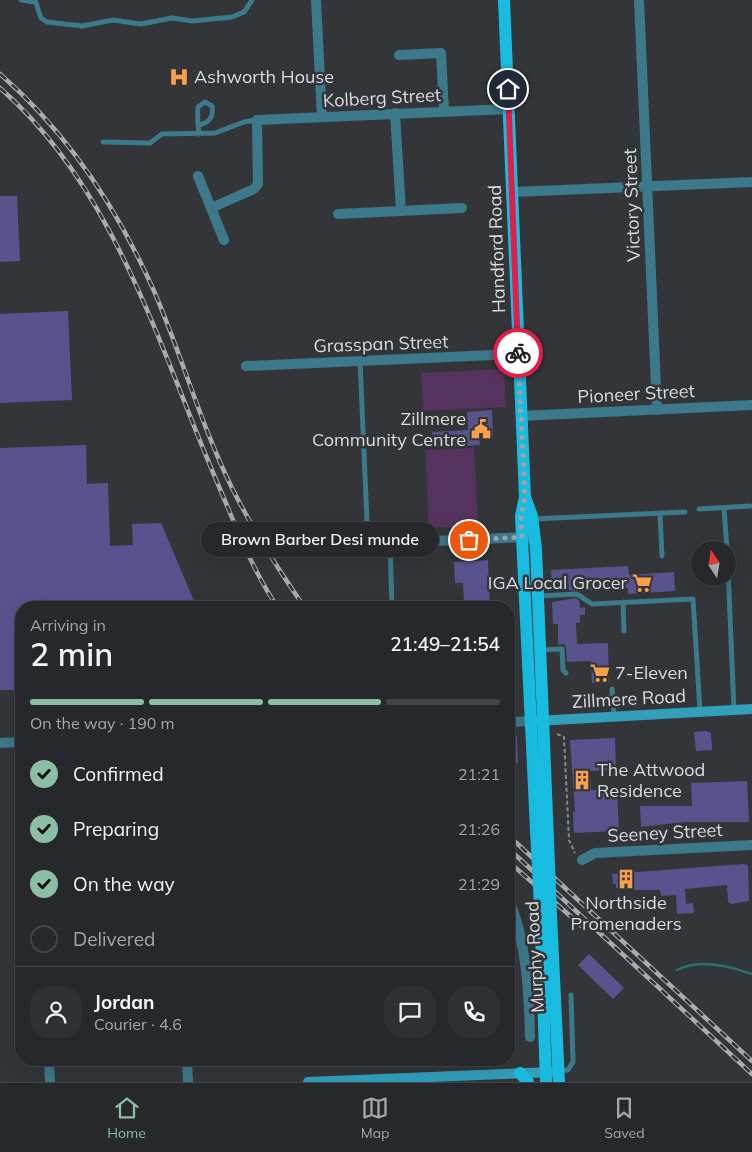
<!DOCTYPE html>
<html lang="en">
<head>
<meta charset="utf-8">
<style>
	:root { --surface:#26282b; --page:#2e3033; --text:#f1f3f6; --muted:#a4a6a9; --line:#424447; --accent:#8abfa5 }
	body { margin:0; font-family:Mulish,sans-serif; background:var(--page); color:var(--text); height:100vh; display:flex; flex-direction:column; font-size:19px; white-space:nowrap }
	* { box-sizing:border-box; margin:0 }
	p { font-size:16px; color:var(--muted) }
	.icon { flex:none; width:28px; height:28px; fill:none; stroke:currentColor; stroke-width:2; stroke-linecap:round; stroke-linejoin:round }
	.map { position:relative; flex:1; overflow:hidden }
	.drawer { position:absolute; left:15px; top:601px; width:500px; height:465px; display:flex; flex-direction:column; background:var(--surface); border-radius:20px; box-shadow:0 5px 20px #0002,0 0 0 1px var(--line) }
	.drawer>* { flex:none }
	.needle { width:32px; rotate:348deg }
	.tools { position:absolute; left:691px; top:541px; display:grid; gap:10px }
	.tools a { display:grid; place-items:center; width:45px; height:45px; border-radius:50%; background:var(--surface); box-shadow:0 5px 20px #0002,0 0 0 1px var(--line); font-size:25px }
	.pin { position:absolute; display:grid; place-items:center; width:42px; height:42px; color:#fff; margin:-21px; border:2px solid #fff; border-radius:50%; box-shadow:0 1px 5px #0007 }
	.courier { position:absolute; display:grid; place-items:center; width:50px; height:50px; margin:-25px; border:4px solid #e11d48; border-radius:50%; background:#fff; color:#222; box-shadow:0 1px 6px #0007 }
	.bubble { position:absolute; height:35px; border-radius:18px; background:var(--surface); box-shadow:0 5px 20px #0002,0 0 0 1px var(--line); font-size:16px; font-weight:600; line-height:35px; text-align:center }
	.headline em { font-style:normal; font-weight:600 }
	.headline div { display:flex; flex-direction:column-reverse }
	.headline { display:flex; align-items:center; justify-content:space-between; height:85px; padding:0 15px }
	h1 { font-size:32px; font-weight:600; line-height:38px }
	.bar { display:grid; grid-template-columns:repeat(4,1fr); gap:8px 5px; align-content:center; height:60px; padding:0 15px }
	.bar i { height:6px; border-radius:4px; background:var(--line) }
	.bar .selected { background:var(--accent) }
	.bar p { grid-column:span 4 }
	.line { display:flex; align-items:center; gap:12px; padding:0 15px; border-top:1px solid var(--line) }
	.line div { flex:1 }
	.round { display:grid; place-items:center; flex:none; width:52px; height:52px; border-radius:20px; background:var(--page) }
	ol { padding:0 15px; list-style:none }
	li { display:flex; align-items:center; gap:15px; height:55px }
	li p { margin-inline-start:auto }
	li .icon { padding:5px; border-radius:50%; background:var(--accent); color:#111; stroke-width:4 }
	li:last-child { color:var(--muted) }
	li i { width:28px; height:28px; border:2px solid var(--line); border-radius:50% }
	.dock { display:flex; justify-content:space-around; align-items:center; height:70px; border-top:1px solid var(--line); background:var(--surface); font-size:14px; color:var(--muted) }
	.dock a { display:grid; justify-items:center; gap:2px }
	.dock .selected { color:var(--accent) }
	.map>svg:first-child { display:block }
	.green { fill:#56335e }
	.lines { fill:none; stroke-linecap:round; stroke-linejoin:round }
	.stream { stroke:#28736b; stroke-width:2.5 }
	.building { fill:#58538d }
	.path { stroke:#87898c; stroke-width:2; stroke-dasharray:4 2.5; stroke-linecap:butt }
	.lane { stroke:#3c798b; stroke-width:5 }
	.street { stroke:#3c798b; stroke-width:10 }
	.secondary { stroke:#329fbb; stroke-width:10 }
	.primary { stroke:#18bce0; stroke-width:12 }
	.rail-casing { stroke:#a9abad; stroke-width:4.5 }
	.rail { stroke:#333539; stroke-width:2.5; stroke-dasharray:8; stroke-linecap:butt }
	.primary-bridge { stroke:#18bce0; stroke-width:12 }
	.done { stroke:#a0a2a4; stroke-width:5; stroke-dasharray:0 9 }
	.route { stroke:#e11d48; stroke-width:6 }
	.labels { text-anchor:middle; stroke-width:5; stroke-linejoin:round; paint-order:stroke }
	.poi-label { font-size:18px; fill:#dadcde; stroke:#333539; text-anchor:start }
	.street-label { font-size:18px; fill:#dadcde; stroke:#333539 }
</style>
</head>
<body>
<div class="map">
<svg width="752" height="1082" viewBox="0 0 752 1082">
	<rect width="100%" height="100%" fill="#333539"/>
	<path class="green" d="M 504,369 L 506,407 L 423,411 L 421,373 Z
		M 474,448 L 478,526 L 429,528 L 425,450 Z"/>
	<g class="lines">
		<path class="stream" d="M 677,970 C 699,958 730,966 752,974"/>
	</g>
	<path class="building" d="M 0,196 L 17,196 L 20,261 L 0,262 Z
		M 68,311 L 72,400 L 0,403 L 0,314 Z
		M 492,410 L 493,436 L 479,437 L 480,445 L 433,448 L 432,432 L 468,430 L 467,412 Z
		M 86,445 L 87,484 L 108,483 L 110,546 L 133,545 L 132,524 L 161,523 L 197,608 L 21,608 L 21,690 L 0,690 L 0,448 Z
		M 488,560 L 490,608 L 464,608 L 463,583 L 455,583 L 454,562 Z
		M 628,566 L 629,575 L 674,572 L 675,591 L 628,594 L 628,588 L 581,591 L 569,590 L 568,583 L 552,584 L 551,570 Z
		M 576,598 L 579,601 L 580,608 L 585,607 L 585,615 L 580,615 L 580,622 L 576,623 L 577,644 L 608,643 L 609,682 L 592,683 L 591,661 L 567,662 L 566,647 L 564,644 L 558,645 L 558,624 L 553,624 L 552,602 Z
		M 509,670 L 515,670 L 516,699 L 509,712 Z
		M 706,731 L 711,733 L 712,750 L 696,751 L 694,732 Z
		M 509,736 L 517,736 L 518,763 L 509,764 Z
		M 615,738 L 616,770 L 590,771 L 591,790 L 617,789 L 619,831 L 574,833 L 573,812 L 575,812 L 570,740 Z
		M 747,781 L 749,822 L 685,822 L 641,827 L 640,806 L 692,806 L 691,783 Z
		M 743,864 L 748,865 L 749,901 L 731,904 L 728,902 L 727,885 L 685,889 L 686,904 L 693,903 L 694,913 L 677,914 L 676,895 L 661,896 L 660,890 L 621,890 L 621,887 L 616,888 L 616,884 L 613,884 L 612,874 Z
		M 589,954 L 624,988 L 613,999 L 578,965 Z"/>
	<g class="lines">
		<path class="path" d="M 557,734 L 564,737 L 569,840 L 575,853"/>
		<path class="lane" d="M 21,0 L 35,2
			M 35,0 L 41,18 L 47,22 L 82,26 L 113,20 L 141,24 L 172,18 L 192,21 L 232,17 L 244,12 L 252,0
			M 198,125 C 209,123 214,118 212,106 L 205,102 L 198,107 C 197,116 198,125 199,134
			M 103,142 L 150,143 L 162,134 L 215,133 L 244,122 L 257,120
			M 360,361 L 368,544
			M 724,508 L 727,550
			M 699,509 L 750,506
			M 660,513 L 662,556
			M 533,519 L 685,512
			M 390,543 L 392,608
			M 728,569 L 734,710
			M 539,596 L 577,594 L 592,604 L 693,599 L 700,711
			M 623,602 L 624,631
			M 541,650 L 562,649 L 563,670 L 566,673
			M 612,689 L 614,716
			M 559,1071 L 568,1070 L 573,1062 L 571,995"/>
		<path class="street" d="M 316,0 L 322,117
			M 639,0 L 657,410
			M 399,55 L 441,53 L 444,111
			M 395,113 L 401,211
			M 198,176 L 224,240
			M 513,192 L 752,182
			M 211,208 L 254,189 L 258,184 L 257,120 L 509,109
			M 338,214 L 462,208
			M 246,366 L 518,354
			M 521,416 L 752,405
			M 320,546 L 528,537
			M 509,722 L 532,721
			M 0,743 L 21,742
			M 582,860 L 595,853 L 752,845
			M 509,900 C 526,939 529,994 530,1037
			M 49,1060 L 50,1082
			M 187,1060 L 188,1082"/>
		<path class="secondary" d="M 536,721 L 752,709
			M 308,1082 L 552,1072"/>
		<path class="primary" d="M 504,0 L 525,497 L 521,516 L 536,830
			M 525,497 L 532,516 L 536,549 L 548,840
			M 540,906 L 546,1082
			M 551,915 L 559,1082
			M 520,1073 L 528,1082"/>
		<defs>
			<path id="rail" d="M 0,74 C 68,133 118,210 154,291 C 182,356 201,425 232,488 C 253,530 278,569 305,608
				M 0,88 C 117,190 160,351 220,489 C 237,529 253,571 278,608
				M 509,836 L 752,1061
				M 509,849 L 752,1074
				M 509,862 L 585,929"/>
		</defs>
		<use href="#rail" class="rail-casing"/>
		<use href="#rail" class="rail"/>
		<path class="primary-bridge" d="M 536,830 L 540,906
			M 548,840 L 551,915"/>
	</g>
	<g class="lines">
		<path class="done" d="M 469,540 L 522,537 L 521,516 L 525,497 L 518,353"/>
		<path class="route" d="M 508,89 L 518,353"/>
	</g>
	<defs>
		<symbol id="hospital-bare" viewBox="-9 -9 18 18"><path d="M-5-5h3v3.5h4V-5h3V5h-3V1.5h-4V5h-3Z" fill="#f9a04d" stroke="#333539" stroke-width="2.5" paint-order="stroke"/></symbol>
		<symbol id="civic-bare" viewBox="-9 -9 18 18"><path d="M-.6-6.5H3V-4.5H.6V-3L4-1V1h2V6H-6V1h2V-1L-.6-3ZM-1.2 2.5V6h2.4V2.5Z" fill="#f9a04d" stroke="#333539" stroke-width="2.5" paint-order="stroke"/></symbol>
		<symbol id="supermarket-bare" viewBox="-9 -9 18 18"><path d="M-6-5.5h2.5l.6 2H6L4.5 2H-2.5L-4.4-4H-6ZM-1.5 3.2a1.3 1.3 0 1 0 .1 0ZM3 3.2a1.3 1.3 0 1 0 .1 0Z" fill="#f9a04d" stroke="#333539" stroke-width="2.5" paint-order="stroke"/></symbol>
		<symbol id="building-bare" viewBox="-9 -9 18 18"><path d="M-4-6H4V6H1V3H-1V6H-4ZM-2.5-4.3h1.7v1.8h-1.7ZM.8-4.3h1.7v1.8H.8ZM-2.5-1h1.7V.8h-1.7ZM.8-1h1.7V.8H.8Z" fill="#f9a04d" stroke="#333539" stroke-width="2.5" paint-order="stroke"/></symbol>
	</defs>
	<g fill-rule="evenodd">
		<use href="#hospital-bare" x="165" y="63" width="28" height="28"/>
		<use href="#civic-bare" x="467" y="415" width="28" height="28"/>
		<use href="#supermarket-bare" x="628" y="569" width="28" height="28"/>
		<use href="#supermarket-bare" x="586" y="659" width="28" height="28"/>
		<use href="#building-bare" x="568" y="766" width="28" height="28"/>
		<use href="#building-bare" x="612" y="865" width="28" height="28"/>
	</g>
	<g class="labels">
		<g class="poi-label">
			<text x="194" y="83">Ashworth House</text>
			<text x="466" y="425" text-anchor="end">Zillmere<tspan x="466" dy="21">Community Centre</tspan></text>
			<text x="627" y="589" text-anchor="end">IGA Local Grocer</text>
			<text x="615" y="679">7-Eleven</text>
			<text x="597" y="776">The Attwood<tspan x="597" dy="21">Residence</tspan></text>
			<text x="626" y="909" text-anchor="middle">Northside<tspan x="626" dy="21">Promenaders</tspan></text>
		</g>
		<g class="street-label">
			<text transform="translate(382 98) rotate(-3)" y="6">Kolberg Street</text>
			<text transform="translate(632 205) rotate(-92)" y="6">Victory Street</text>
			<text transform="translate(497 249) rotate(-92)" y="6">Handford Road</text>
			<text transform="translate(381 344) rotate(-2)" y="6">Grasspan Street</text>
			<text transform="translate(636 394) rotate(-3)" y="6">Pioneer Street</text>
			<text transform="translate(629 699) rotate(-3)" y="6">Zillmere Road</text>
			<text transform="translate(665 833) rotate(-3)" y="6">Seeney Street</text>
			<text transform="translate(535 957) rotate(-93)" y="6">Murphy Road</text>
		</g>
	</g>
</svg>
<div class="tools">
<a><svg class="needle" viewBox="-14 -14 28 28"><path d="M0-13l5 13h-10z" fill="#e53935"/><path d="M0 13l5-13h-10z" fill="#a4a6a9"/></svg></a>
</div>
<div class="pin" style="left:469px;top:540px;background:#ea580c"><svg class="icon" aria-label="bag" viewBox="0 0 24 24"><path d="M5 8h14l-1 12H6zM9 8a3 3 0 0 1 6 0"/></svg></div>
<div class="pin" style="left:508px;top:89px;background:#1f2937"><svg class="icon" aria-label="home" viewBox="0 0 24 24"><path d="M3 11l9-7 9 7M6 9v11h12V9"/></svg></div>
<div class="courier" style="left:518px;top:353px"><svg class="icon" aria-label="bike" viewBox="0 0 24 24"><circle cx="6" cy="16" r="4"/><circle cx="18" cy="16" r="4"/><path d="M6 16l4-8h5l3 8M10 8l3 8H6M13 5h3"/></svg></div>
<div class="bubble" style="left:201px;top:522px;width:238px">Brown Barber Desi munde</div>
<section class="drawer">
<div class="headline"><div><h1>2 min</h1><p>Arriving in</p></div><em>21:49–21:54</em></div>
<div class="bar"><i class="selected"></i><i class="selected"></i><i class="selected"></i><i></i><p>On the way · 190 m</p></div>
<ol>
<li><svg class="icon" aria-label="check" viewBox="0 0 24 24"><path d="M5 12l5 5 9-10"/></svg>Confirmed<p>21:21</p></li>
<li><svg class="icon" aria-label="check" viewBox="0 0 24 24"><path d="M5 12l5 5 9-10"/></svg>Preparing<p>21:26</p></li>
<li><svg class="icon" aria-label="check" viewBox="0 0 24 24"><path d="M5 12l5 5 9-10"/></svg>On the way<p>21:29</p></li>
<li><i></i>Delivered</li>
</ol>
<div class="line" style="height:90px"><a class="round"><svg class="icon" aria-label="person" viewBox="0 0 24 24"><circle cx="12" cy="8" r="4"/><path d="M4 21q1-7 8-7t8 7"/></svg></a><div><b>Jordan</b><p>Courier · 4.6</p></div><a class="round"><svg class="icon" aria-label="chat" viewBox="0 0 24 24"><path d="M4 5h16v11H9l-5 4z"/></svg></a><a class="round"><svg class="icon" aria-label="phone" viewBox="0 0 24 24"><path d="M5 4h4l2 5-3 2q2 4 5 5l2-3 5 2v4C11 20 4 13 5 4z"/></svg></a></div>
</section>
</div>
<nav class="dock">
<a class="selected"><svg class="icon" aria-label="home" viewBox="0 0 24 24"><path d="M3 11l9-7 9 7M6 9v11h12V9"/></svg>Home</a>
<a><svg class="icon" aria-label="map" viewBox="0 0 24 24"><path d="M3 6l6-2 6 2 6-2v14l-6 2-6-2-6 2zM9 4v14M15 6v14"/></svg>Map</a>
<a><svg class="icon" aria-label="saved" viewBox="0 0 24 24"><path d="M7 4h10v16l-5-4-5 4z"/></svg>Saved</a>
</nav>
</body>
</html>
